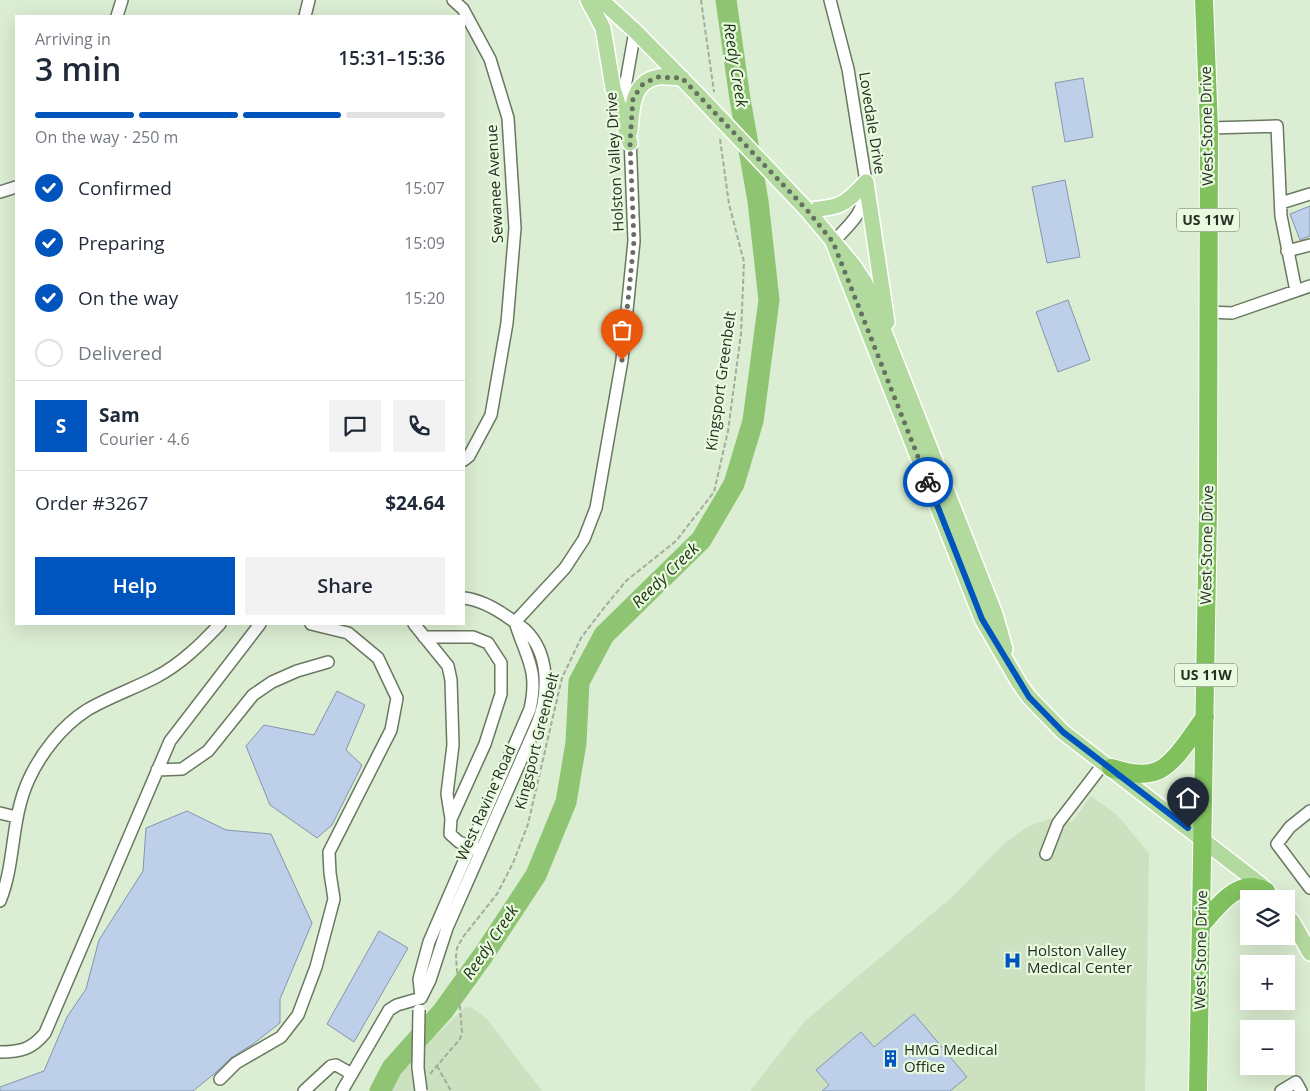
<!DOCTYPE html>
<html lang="en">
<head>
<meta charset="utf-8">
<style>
	:root { --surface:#fff; --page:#f2f2f3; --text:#1f2937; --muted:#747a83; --line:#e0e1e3; --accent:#0054bd }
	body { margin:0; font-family:"Open Sans",sans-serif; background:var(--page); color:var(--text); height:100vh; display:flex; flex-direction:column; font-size:19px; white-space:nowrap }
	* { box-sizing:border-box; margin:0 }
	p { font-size:16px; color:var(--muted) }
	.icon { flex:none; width:28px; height:28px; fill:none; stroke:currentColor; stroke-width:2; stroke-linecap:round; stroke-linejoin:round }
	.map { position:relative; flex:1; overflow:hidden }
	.drawer { position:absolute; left:15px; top:15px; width:450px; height:610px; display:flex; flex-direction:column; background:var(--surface); border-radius:0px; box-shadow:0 5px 20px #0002 }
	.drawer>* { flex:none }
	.tools { position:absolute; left:1240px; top:890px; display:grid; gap:10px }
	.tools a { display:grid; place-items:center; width:55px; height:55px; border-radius:0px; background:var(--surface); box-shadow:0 5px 20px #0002; font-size:25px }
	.pin { position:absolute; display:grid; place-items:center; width:42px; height:42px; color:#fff; margin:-51px -21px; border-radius:50% 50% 50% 0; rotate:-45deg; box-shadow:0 0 5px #0007 }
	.pin .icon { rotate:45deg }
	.courier { position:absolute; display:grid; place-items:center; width:50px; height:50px; margin:-25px; border:4px solid #0054bd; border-radius:50%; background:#fff; color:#222; box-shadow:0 1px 6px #0007 }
	.headline em { font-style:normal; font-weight:600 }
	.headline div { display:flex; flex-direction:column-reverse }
	.headline { display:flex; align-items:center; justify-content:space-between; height:85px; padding:0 20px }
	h1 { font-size:32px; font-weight:600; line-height:38px }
	.bar { display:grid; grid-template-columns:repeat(4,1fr); gap:8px 5px; align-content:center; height:60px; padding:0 20px }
	.bar i { height:6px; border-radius:4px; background:var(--line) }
	.bar .current { background:var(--accent) }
	.bar p { grid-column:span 4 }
	.line { display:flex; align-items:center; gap:12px; padding:0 20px; border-top:1px solid var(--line) }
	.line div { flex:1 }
	.round { display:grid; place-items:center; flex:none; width:52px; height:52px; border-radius:0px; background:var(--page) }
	ol { padding:0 20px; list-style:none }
	li { display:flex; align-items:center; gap:15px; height:55px }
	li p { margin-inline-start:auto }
	li .icon { padding:5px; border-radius:50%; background:var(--accent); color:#fff; stroke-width:4 }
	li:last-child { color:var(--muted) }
	li i { width:28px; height:28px; border:2px solid var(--line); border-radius:50% }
	.button { display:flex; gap:10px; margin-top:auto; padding:10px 20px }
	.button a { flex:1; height:58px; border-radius:0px; background:var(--accent); color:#fff; font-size:20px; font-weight:600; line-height:58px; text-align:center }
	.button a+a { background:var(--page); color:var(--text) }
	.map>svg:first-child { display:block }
	.built { fill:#cbe1c0 }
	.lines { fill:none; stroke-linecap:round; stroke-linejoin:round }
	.river { stroke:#8fc473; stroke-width:21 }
	.building { fill:#becfe9; stroke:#8595ad }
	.minor-casing { stroke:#697961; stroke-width:14 }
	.major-casing { stroke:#fff; stroke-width:18 }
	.highway-casing { stroke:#fff; stroke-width:20 }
	.path { stroke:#a0ae99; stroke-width:2; stroke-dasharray:5 2.5; stroke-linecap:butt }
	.minor { stroke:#fff; stroke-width:11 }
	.major { stroke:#b3da9e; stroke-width:15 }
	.highway { stroke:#81c15d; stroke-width:18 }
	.minor-bridge-casing { stroke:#697961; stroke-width:14; stroke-linecap:butt }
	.major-bridge-casing { stroke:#fff; stroke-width:18; stroke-linecap:butt }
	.minor-bridge { stroke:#fff; stroke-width:11 }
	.major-bridge { stroke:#b3da9e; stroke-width:15 }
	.done { stroke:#657060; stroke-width:5; stroke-dasharray:0 9 }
	.route { stroke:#0054bd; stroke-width:6 }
	.labels { text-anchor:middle; stroke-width:4.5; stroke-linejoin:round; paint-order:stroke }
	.shield { fill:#e8fadf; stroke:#606a5b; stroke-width:1 }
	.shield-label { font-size:14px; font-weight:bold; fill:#262d23 }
	.street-label { font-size:15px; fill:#262d23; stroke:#e8fadf }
	.poi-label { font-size:15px; fill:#262d23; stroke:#e8fadf; text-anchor:start }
	.water-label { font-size:16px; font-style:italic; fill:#1d3211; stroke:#e8fadf }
</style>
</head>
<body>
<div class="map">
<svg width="1310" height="1091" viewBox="0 0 1310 1091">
	<rect width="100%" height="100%" fill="#dbedd2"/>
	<path class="built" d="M 1091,796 L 1117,815 L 1149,853 L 1145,1091 L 750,1091 L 805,1021 L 951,898 L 1004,844 L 1027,827 L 1046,820 L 1050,819 L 1072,822 Z
		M 471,1007 L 486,1018 L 542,1091 L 389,1091 L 392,1084 L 432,1040 L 464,1008 Z"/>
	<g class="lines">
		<path class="river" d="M 380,1091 L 392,1068 L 443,1011 L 484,954 L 536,875 L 566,802 L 576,743 L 579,682 L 604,635 L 701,540 L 734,484 L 753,421 L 769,300 L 758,201 L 740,99 L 726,0"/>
	</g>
	<path class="building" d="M 1083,78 L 1093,137 L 1065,142 L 1055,83 Z
		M 1065,180 L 1080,257 L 1047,263 L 1032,187 Z
		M 1310,206 L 1310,236 L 1300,240 L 1290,214 Z
		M 1068,300 L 1090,360 L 1058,372 L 1036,312 Z
		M 337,691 L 365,705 L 346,750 L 362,765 L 332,825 L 317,838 L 270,805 L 246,746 L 264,725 L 314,735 Z
		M 187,811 L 226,830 L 271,834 L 312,923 L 280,999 L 280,1023 L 253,1044 L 231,1058 L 214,1074 L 193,1091 L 0,1091 L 0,1087 L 44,1071 L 67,1017 L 86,989 L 99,940 L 143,871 L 146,828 Z
		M 379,931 L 408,948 L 354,1042 L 327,1024 Z
		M 914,1014 L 967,1077 L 950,1091 L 822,1091 L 829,1085 L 816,1070 L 861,1032 L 874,1047 Z"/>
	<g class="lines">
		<defs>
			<path id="minor" d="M 453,0 L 463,9 L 490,59 L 508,118 L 515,228 L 507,323 L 491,415 L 469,456 L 464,460
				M 830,0 L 848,69 L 866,182 C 864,214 854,220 833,242
				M 117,16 L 122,0
				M 305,16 L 309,0
				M 628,116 L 624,93 L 635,31
				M 1209,128 L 1277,126 L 1281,216 L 1296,291
				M 0,192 L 16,187
				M 1281,203 L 1310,194
				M 1287,251 L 1310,245
				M 1208,312 L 1232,313 L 1310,286
				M 515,622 L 565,568 L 584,539 L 596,508 L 622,360 L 634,241 L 630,136
				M 414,624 L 448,666 L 451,680 L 453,745 L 447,794 L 451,819 L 450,834 L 459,842 L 478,849
				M 424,637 L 473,637 L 488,643 L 501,663 L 501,694 L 485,744 L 451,819
				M 157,770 L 182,769 L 208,751 L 253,695 L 272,682 L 297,671 L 328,662
				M 1310,811 L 1290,827 L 1277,844 L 1310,888
				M 0,813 L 16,817
				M 1046,854 L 1058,823 L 1104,763
				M 0,901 C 16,862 10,820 29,779 C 41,753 62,726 87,710 C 109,697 133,689 156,677 C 181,664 201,644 220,624
				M 421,997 L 419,979 L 429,942 L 530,709 C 539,669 526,658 515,622
				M 421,998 L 430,980 L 447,928 L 537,724 C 548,697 550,659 530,635 C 525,628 516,623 509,618 C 495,608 481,600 464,598
				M 0,1052 C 21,1052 32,1049 45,1033 L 170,741 L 260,624
				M 220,1079 L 236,1063 L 281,1037 L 298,1015 L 316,967 L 334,899 L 330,873 L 329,852 L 391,730 L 397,698 L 378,658 L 348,633 L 311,624
				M 304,1091 L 331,1066 L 336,1065 L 352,1074
				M 342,1091 L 389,1010 L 397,1005 L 421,998
				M 1281,1091 L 1296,1082 L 1301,1091"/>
			<path id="major" d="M 588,0 L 603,28 L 613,88 L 630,143
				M 601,0 L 635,31 L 700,97
				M 630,131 C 632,110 631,82 658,77 C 665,76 674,78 682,78
				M 866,182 L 887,322
				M 807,210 L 853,265 L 865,283 L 995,614 L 1005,649
				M 807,210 C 838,208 845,206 866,182
				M 833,242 L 982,619 L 1019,683 L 1029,697 L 1063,732 L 1261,885 L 1273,899
				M 1286,915 L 1292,921 L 1310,953"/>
			<path id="highway" d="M 1111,768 C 1125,772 1143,777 1157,771 C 1175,764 1193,733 1205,717
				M 1202,924 C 1214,911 1231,887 1251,887 C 1256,887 1261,889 1266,891
				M 1198,1091 L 1208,510 L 1209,128 L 1204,0"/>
		</defs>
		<use href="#minor" class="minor-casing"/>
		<use href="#major" class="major-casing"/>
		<use href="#highway" class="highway-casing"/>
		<path class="path" d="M 701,0 L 714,92
			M 437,1066 L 451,1091
			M 430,1074 L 460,1039 L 462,1032 L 456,957 L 457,948 L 463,937 L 497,894 L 513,863 L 528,824 L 562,678 L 581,638 L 603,609 L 626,581 L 676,541 L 714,492 L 728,431 L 741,334 L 744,262 L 729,204 L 720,139"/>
		<use href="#minor" class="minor"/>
		<use href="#major" class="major"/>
		<use href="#highway" class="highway"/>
		<defs>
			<path id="minor-bridge" d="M 419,1010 L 418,1068 L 421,1091"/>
			<path id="major-bridge" d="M 700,97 L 807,210"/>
		</defs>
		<use href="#minor-bridge" class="minor-bridge-casing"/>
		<use href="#major-bridge" class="major-bridge-casing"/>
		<use href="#minor-bridge" class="minor-bridge"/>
		<use href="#major-bridge" class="major-bridge"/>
	</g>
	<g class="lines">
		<path class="done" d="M 622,360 L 634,241 L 630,143 L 633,98 L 643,84 L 658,77 L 682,78 L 807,210 L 833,242 L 928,482"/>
		<path class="route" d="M 928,482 L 982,619 L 1029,697 L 1063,732 L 1188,828"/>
	</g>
	<defs>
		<symbol id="hospital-bare" viewBox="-9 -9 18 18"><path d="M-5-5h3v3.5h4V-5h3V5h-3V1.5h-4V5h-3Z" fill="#0054bd" stroke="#e8fadf" stroke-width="2.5" paint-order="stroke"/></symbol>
		<symbol id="building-bare" viewBox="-9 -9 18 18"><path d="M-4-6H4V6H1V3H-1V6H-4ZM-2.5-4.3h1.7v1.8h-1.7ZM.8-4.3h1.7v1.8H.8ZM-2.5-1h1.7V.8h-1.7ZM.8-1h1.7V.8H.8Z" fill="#0054bd" stroke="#e8fadf" stroke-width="2.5" paint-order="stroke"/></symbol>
	</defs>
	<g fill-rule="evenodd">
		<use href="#hospital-bare" x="1000" y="948" width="25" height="25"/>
		<use href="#building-bare" x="878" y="1046" width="25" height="25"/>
	</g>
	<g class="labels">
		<g class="shield">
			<rect x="1177" y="208.5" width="62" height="23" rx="4"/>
			<rect x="1175" y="663.5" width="62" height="23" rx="4"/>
		</g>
		<g class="shield-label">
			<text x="1208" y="225">US 11W</text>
			<text x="1206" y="680">US 11W</text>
		</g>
		<g class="street-label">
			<text transform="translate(872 123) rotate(81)" y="5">Lovedale Drive</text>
			<text transform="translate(1207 126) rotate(-91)" y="5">West Stone Drive</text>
			<text transform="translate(615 162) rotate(-93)" y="5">Holston Valley Drive</text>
			<text transform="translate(495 184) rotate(-93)" y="5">Sewanee Avenue</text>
			<text transform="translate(721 381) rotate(-82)" y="5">Kingsport Greenbelt</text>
			<text transform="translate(1207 545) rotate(-89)" y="5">West Stone Drive</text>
			<text transform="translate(537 741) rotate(-76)" y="5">Kingsport Greenbelt</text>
			<text transform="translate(486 803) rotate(-66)" y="5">West Ravine Road</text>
			<text transform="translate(1201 950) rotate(-89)" y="5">West Stone Drive</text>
		</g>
		<g class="poi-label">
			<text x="1027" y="956">Holston Valley<tspan x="1027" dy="17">Medical Center</tspan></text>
			<text x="904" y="1055">HMG Medical<tspan x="904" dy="17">Office</tspan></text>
		</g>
		<g class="water-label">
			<text transform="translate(736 65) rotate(81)" y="6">Reedy Creek</text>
			<text transform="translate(665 575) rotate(-44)" y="6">Reedy Creek</text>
			<text transform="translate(490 942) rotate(-56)" y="6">Reedy Creek</text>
		</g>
	</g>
</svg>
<div class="tools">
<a><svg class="icon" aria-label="layers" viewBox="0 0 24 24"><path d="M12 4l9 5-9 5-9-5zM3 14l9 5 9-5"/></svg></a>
<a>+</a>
<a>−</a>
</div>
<div class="pin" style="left:622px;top:360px;background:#ea580c"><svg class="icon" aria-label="bag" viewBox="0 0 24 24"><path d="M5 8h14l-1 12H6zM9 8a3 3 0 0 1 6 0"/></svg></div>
<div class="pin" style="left:1188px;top:828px;background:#1f2937"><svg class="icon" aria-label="home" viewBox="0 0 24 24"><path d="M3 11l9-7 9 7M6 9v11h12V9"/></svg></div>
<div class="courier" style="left:928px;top:482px"><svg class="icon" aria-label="bike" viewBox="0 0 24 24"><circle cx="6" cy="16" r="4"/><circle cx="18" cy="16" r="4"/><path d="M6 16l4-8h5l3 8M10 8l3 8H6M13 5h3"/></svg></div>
<section class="drawer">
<div class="headline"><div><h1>3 min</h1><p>Arriving in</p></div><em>15:31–15:36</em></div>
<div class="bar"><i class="current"></i><i class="current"></i><i class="current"></i><i></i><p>On the way · 250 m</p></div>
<ol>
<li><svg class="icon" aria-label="check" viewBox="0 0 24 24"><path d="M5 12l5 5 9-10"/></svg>Confirmed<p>15:07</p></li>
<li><svg class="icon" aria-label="check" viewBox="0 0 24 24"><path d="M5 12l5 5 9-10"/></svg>Preparing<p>15:09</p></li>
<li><svg class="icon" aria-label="check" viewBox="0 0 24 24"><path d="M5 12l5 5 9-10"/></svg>On the way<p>15:20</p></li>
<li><i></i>Delivered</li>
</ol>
<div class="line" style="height:90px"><b class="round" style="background:var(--accent);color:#fff">S</b><div><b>Sam</b><p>Courier · 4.6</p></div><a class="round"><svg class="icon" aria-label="chat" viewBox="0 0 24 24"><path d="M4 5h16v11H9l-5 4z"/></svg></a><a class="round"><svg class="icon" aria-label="phone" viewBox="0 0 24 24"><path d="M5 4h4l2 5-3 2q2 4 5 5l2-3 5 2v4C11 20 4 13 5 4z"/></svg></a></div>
<div class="line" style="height:65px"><div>Order #3267</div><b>$24.64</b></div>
<div class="button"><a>Help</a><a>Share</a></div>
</section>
</div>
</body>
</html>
